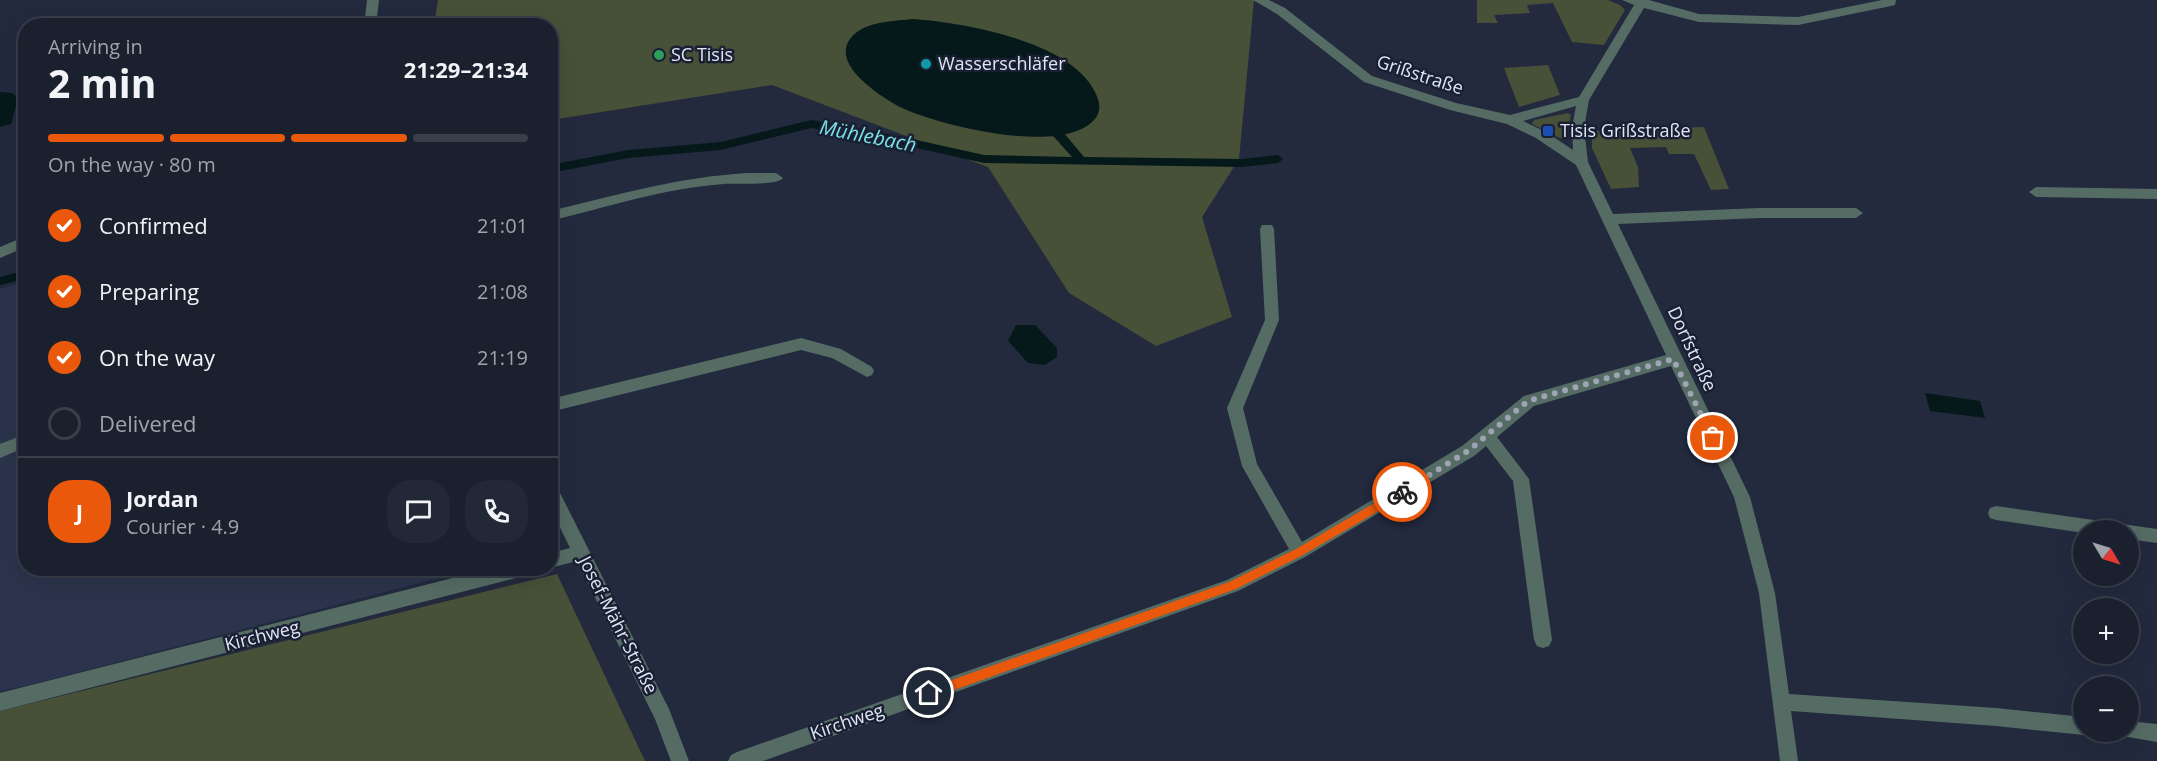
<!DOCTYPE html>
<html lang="en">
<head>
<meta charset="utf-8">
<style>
	:root { --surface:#1a202e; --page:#232836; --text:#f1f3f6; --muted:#9fa3aa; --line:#383e4a; --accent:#ea580c }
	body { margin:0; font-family:"Open Sans",sans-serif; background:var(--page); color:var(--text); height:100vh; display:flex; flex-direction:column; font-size:22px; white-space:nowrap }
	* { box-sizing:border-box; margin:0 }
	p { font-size:20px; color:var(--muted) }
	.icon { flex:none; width:33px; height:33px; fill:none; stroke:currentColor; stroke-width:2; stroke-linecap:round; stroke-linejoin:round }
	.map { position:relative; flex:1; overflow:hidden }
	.sheet { position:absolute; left:18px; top:18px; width:540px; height:558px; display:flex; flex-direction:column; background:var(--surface); border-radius:24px; box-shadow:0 6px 24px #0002,0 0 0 2px var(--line) }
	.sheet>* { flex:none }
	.needle { width:39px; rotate:128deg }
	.buttons { position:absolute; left:2073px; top:520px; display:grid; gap:12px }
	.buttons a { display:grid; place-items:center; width:66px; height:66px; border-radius:50%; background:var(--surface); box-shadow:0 6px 24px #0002,0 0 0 2px var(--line); font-size:30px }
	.pin { position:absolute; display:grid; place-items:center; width:51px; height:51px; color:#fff; margin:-26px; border:3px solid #fff; border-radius:50%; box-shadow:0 2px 6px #0007 }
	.courier { position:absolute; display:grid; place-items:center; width:60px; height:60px; margin:-30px; border:4px solid #ea580c; border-radius:50%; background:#fff; color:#222; box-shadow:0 2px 8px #0007 }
	.headline em { font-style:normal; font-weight:700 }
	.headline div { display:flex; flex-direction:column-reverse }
	.headline { display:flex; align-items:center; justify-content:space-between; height:102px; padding:0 30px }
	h1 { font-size:39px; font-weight:700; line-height:45px }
	.bar { display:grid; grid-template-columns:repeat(4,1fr); gap:9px 6px; align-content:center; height:72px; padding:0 30px }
	.bar i { height:8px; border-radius:4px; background:var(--line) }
	.bar .selected { background:var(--accent) }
	.bar p { grid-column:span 4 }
	.line { display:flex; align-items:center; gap:15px; padding:0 30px; border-top:2px solid var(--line) }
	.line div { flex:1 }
	.round { display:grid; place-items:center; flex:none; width:63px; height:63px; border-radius:24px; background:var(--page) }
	ol { padding:0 30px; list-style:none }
	li { display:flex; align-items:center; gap:18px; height:66px }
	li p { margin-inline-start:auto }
	li .icon { padding:6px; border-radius:50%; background:var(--accent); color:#fff; stroke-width:4 }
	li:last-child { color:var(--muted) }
	li i { width:33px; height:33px; border:3px solid var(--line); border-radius:50% }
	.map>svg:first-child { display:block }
	.built { fill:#2b344c }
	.green { fill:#475138 }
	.water { fill:#05191a }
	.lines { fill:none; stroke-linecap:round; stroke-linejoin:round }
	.stream { fill:#05191a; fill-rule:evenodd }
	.minor { fill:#556c65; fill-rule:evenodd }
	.route { fill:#ea580c }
	.done { stroke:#9ea4b4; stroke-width:6; stroke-dasharray:0 10.8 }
	.leisure-dot { fill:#2e9e5b; stroke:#1a2033; stroke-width:2 }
	.culture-dot { fill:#0f9aa8; stroke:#1a2033; stroke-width:2 }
	.transit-dot { fill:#1a4fb4; stroke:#1a2033; stroke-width:2 }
	.labels { text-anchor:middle; stroke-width:5; stroke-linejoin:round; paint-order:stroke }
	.poi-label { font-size:18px; fill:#e1e6f3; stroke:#1a2033; text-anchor:start }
	.street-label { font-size:18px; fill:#e1e6f3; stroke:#1a2033 }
	.water-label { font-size:20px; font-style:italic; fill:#79e0e5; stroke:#1a2033 }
</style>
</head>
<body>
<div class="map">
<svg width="2157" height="761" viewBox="0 0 2157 761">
	<rect width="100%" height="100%" fill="#232a3e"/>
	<path class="built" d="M 25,282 L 26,568 L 473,569 L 30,685 L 0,691 L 0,289 Z"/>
	<path class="green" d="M 438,0 L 1254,0 L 1239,159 L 1202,217 L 1232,317 L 1156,346 L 1069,293 L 988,167 L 772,85 L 551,120 L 550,26 L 434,26 Z
		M 1477,0 L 1608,0 L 1620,5 L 1625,10 L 1604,45 L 1572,42 L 1553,3 L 1527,5 L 1530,13 L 1494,15 L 1498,23 L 1477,23 Z
		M 1548,65 L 1560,95 L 1519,107 L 1504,68 Z
		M 1568,113 L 1571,115 L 1566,138 L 1562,139 L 1532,124 L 1534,120 Z
		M 1704,127 L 1729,189 L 1711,190 L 1694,154 L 1669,154 L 1666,147 L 1630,148 L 1638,167 L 1639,187 L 1611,189 L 1592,148 L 1592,131 Z
		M 557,574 L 645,761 L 0,761 L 0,711 Z"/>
	<path class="water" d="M 914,19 C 965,23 1068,41 1094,90 C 1098,98 1102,107 1097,116 C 1070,159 935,125 898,106 C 880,96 831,65 850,39 C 863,21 894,21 914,19 Z
		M 0,92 L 12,93 L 18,98 L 11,124 L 0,127 Z
		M 1016,325 L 1035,325 L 1057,348 L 1057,357 L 1045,365 L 1028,363 L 1008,341 Z
		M 1925,393 L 1980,401 L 1985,418 L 1930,411 Z"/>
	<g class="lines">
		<path class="stream" d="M 811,120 L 885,133 L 984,155 L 1072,157 L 1055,138 L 1041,127 L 1046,123 L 1063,132 L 1084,157 L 1242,159 L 1278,155 L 1283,159 L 1278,163 L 1242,167 L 984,163 L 885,141 L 811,128 L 721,150 L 628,158 L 550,173 L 550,165 L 628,150 L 721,142 Z
			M 26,270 L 26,279 L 0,285 L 0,277 Z"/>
		<path class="minor" d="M 367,0 L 379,0 L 376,26 L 364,26 Z
			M 1253,0 L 1269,0 L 1285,8 L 1372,76 L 1456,103 L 1510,115 L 1579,97 L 1634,5 L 1622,0 L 1649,0 L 1699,14 L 1798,17 L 1882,0 L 1896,0 L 1895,5 L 1891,6 L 1798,25 L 1699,22 L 1644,8 L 1589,100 L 1584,128 L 1588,162 L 1613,214 L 1760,208 L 1856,208 L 1863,213 L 1856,218 L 1760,218 L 1618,224 L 1750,497 L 1775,593 L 1789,694 L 1996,708 L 2084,717 L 2084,732 L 2090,732 L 2084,735 L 1996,726 L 1791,711 L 1798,761 L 1780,761 L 1759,593 L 1734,497 L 1671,366 L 1534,406 L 1497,437 L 1529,479 L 1552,640 L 1549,646 L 1543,648 L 1537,646 L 1534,640 L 1513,481 L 1486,446 L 1474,456 L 1305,557 L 1238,591 L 763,761 L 728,761 L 731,755 L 737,752 L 1227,580 L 1289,549 L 1242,466 L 1227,408 L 1265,320 L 1260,229 L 1262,225 L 1272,225 L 1274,229 L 1279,320 L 1243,408 L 1257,464 L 1302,542 L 1462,446 L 1524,396 L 1666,355 L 1576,165 L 1536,138 L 1507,124 L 1450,110 L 1364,82 L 1277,14 ZM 1576,106 L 1572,128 L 1573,150 L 1546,132 L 1523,121 Z
			M 747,173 L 776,173 L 783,178 C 777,186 736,183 724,184 C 665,188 607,207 550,221 L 550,211 C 616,195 680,177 747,173 Z
			M 2036,187 L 2157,189 L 2157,199 L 2036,197 L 2029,192 Z
			M 26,236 L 26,247 L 0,258 L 0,247 Z
			M 801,338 L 841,349 L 872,367 L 874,371 L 872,375 L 867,377 L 832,358 L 801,350 L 550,412 L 550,399 Z
			M 26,434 L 26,447 L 0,458 L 0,444 Z
			M 550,483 L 556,485 L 669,709 L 689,761 L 671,761 L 655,719 L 577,561 L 550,568 L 550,553 L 570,548 L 550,507 Z
			M 1996,506 L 2157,529 L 2157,543 L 2128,539 L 2128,531 L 2084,533 L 1996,520 L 1990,518 L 1988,513 L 1990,508 Z
			M 492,568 L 532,568 L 530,573 L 524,576 L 0,711 L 0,693 Z
			M 2128,721 L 2157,724 L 2157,742 L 2122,736 L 2120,732 L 2128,732 Z"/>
	</g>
	<path class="route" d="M 1402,487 L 1407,492 L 1406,495 L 1303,555 L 1236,589 L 929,699 L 925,697 L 924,693 L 929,688 L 1229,582 L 1296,549 Z"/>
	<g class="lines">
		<path class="done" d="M 1402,492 L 1468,451 L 1528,401 L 1673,359 L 1713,438"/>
	</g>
	<circle class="leisure-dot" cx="659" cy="55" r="6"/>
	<circle class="culture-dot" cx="926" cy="64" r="6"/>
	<rect class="transit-dot" x="1542" y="125" width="12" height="12" rx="3"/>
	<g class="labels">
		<g class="poi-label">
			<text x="671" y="61">SC Tisis</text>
			<text x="938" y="70">Wasserschläfer</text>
			<text x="1560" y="137">Tisis Grißstraße</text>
		</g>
		<g class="street-label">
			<text transform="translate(1420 75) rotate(18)" y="6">Grißstraße</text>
			<text transform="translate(1692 349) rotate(65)" y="6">Dorfstraße</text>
			<text transform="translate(618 625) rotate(63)" y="6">Josef-Mähr-Straße</text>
			<text transform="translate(262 636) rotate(-14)" y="6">Kirchweg</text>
			<text transform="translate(847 722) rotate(-19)" y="6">Kirchweg</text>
		</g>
		<g class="water-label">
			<text transform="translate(868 136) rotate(11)" y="7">Mühlebach</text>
		</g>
	</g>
</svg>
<div class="buttons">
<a><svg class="needle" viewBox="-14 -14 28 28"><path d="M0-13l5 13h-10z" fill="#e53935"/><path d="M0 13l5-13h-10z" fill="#9fa3aa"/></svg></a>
<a>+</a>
<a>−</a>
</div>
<div class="pin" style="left:1713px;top:438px;background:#ea580c"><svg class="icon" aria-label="bag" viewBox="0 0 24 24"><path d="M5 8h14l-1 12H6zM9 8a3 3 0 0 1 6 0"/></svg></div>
<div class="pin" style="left:929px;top:693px;background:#1f2937"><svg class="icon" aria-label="home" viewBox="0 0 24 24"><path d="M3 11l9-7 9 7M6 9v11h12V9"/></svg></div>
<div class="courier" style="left:1402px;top:492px"><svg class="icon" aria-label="bike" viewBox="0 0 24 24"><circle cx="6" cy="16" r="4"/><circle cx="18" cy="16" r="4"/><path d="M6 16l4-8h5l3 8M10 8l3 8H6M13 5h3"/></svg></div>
<section class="sheet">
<div class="headline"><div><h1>2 min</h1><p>Arriving in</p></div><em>21:29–21:34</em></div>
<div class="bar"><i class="selected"></i><i class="selected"></i><i class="selected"></i><i></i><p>On the way · 80 m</p></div>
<ol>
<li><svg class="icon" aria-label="check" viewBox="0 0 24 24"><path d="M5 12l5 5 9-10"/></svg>Confirmed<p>21:01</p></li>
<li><svg class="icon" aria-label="check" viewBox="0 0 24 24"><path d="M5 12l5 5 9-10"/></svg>Preparing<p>21:08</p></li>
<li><svg class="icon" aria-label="check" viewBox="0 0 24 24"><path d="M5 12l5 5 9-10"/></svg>On the way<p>21:19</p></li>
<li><i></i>Delivered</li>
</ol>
<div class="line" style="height:108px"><b class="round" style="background:var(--accent);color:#fff">J</b><div><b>Jordan</b><p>Courier · 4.9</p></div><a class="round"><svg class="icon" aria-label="chat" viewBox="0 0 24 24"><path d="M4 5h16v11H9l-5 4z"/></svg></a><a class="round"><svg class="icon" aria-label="phone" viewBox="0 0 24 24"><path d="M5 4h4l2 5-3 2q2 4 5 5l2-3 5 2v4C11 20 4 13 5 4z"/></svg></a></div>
</section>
</div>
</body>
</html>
